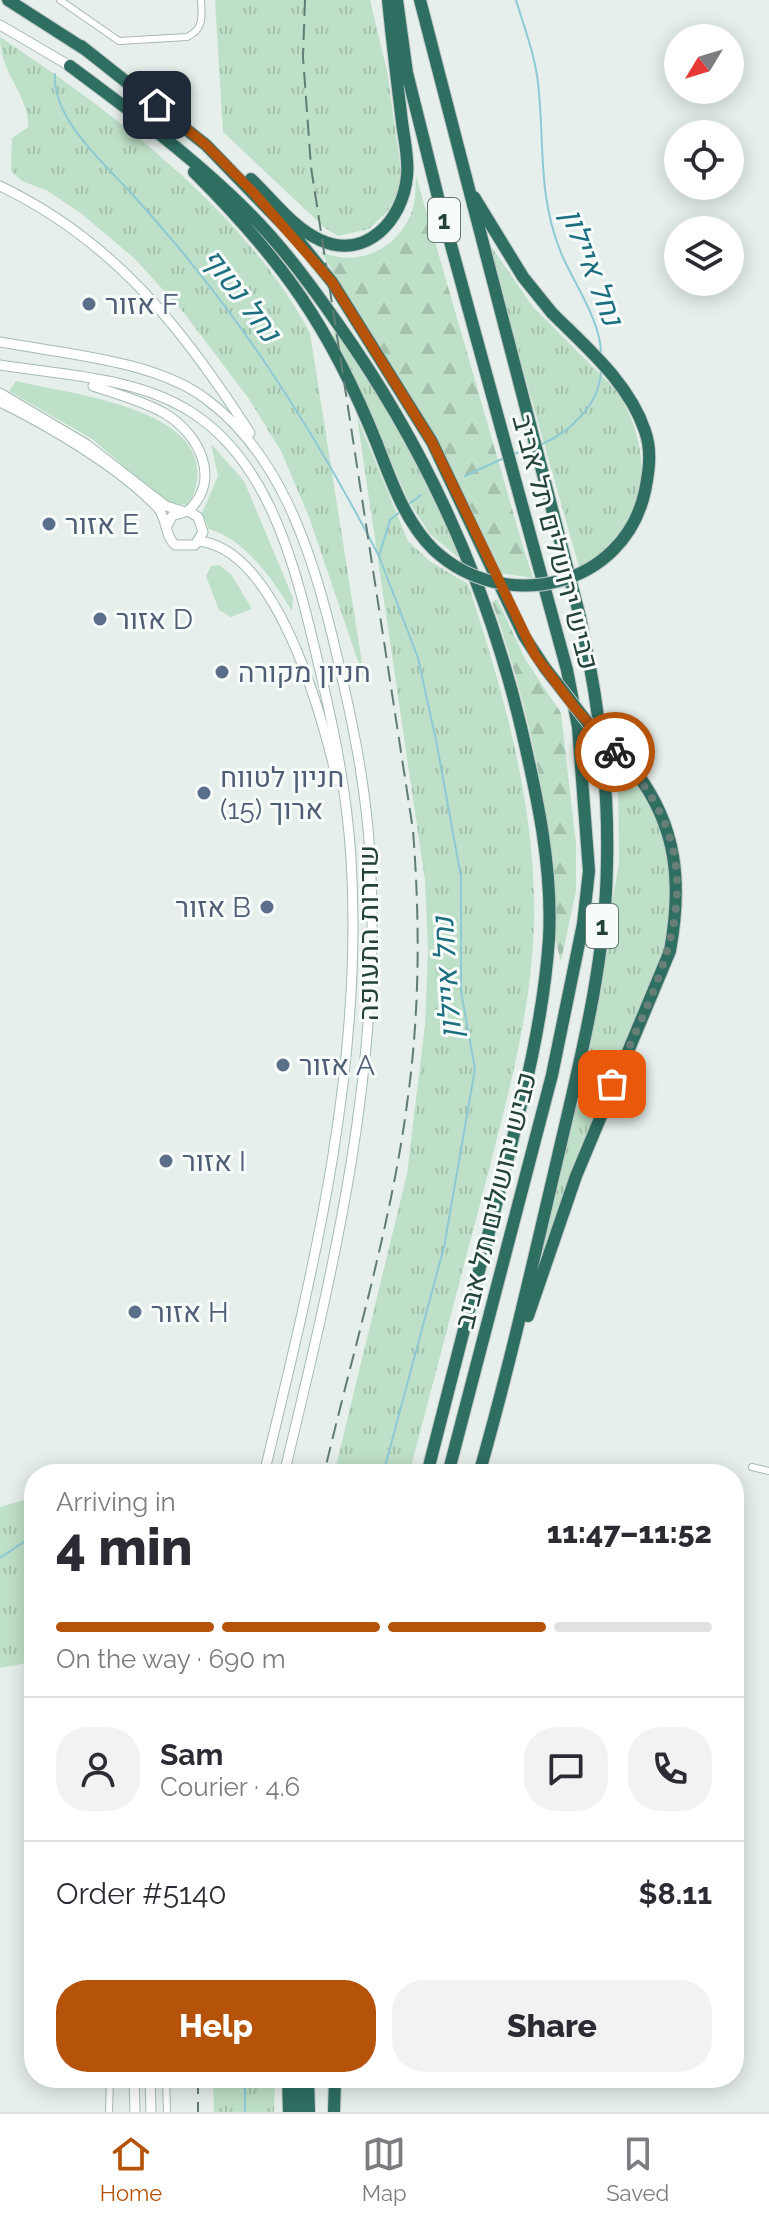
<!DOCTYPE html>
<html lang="en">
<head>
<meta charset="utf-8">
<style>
	:root { --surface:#fff; --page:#f2f2f3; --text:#2b2b33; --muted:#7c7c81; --line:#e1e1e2; --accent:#b45309 }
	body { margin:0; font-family:Raleway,Heebo,sans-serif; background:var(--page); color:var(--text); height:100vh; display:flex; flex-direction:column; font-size:30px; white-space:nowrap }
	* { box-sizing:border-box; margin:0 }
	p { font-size:26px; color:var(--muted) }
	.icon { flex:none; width:44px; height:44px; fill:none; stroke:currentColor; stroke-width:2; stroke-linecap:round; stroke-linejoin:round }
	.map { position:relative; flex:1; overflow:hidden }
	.drawer { position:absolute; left:24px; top:1464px; width:720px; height:624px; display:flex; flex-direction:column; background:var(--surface); border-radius:32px; box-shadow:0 4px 20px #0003 }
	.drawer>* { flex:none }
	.needle { width:52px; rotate:232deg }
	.fabs { position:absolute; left:664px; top:24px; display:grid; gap:16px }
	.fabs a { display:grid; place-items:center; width:80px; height:80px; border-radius:50%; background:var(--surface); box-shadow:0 4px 20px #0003; font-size:40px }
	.pin { position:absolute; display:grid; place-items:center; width:68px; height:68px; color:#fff; margin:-34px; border-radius:16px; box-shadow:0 4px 12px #0006 }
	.courier { position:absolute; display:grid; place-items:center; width:80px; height:80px; margin:-40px; border:6px solid #b45309; border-radius:50%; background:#fff; color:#222; box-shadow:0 2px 10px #0007 }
	.head em { font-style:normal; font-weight:800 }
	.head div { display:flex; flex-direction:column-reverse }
	.head { display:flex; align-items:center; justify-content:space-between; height:136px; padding:0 32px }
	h1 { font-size:52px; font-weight:800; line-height:60px }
	.bar { display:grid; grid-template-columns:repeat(4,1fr); gap:12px 8px; align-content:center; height:96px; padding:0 32px }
	.bar i { height:10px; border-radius:6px; background:var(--line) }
	.bar .selected { background:var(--accent) }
	.bar p { grid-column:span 4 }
	.line { display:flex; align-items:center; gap:20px; padding:0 32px; border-top:2px solid var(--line) }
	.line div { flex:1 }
	.round { display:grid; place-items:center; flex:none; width:84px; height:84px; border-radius:32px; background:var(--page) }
	.button { display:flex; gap:16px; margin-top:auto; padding:16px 32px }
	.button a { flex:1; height:92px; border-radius:32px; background:var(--accent); color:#fff; font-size:32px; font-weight:800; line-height:92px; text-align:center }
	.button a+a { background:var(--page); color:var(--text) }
	.dock { display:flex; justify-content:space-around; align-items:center; height:112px; border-top:2px solid var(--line); background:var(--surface); font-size:22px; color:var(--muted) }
	.dock a { display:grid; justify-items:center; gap:4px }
	.dock .selected { color:var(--accent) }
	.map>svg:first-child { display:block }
	.grass { fill:url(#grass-tufts) }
	.forest { fill:url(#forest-firs) }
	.park { fill:#bfe0c8 }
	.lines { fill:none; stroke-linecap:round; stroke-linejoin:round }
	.stream { stroke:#8ec9d4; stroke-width:2 }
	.street-casing { stroke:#a8b8b2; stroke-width:8 }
	.secondary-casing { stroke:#a4bbb3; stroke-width:11 }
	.highway-casing { stroke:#c2cac8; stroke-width:14 }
	.street { stroke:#fff; stroke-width:6 }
	.secondary { stroke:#fff; stroke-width:9 }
	.highway { stroke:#2f6f62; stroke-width:12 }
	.rail { stroke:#5f7d75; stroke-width:2; stroke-dasharray:16 8; stroke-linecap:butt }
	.highway-bridge-casing { stroke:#c2cac8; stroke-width:14; stroke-linecap:butt }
	.highway-bridge { stroke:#2f6f62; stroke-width:12 }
	.done { stroke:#687f78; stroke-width:8; stroke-dasharray:0 14.4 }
	.route { stroke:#b45309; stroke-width:10 }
	.service-dot { fill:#5c6f8a; stroke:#f7fbf9; stroke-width:3 }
	.labels { text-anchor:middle; stroke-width:6; stroke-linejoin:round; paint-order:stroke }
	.shield { fill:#f7fbf9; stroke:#637a73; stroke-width:2 }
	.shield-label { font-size:26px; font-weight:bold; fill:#24423a }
	.service-label { font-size:28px; fill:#4e5e75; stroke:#f7fbf9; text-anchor:start }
	.street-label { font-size:28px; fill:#24423a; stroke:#f7fbf9 }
	.water-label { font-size:30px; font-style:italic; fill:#1c6f80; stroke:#f7fbf9 }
</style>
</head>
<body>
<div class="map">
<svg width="769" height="2112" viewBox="0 0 769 2112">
	<defs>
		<pattern id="grass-tufts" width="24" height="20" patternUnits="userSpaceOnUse" patternTransform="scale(2)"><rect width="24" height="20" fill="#bfe0c8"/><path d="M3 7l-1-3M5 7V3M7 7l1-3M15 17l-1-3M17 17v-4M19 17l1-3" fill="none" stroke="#a4c1ad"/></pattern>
		<pattern id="forest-firs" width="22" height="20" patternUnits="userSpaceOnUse" patternTransform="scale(2)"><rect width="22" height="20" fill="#bfe0c8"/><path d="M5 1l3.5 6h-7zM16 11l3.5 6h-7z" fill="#a4c1ad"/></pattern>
	</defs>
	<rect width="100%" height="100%" fill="#e6efeb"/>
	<path class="grass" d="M 215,0 L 370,0 L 387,71 L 401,171 L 399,190 L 388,211 L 369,229 L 338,236 L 325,228 L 223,132 Z
		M 0,37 C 112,111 246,212 310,333 L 365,682 L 309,517 L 281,451 L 249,399 L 184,313 L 136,260 L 82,214 L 48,191 L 22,181 L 11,171 L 12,138 L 28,127 C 30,96 0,75 0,37 Z
		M 486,239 L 533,307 L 616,390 C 656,449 653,536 579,567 Z
		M 332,320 L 379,387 L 468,566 L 430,534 L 408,500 L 355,379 L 335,345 Z
		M 357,417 L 408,541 L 431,562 L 468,584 C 504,693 537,809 534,926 C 531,1017 505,1106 483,1193 C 458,1287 434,1380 409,1474 L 334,1474 L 407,1174 L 425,1025 L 428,951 L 425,880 Z
		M 618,767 L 642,788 L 661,822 L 673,882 L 665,950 L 571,1175 L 528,1298 L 591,1019 L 619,864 Z
		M 27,1499 L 34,1510 L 32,1662 L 0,1668 L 0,1507 Z
		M 213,2078 L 275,2078 L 274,2112 L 214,2112 Z"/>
	<path class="forest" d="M 416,176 L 524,550 L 533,578 L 500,573 L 433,434 L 321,252 C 358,268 400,249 413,208 C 416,199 415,186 416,176 Z
		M 497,599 L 525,659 L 561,713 L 576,844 L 576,891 L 561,961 C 549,923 555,885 550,846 C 540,764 520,680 492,602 Z"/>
	<path class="park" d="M 16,381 C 76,396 236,410 189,505 L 167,503 L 92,439 L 9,391 Z
		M 211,444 L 244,481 L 293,598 L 292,611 C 273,580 245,539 209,529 L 202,513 L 218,476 Z
		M 219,565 L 231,574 L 252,609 L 231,617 L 219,610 L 206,576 L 211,566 Z"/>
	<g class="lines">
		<path class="stream" d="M 516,0 C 524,27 535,55 538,83 C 545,144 537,193 561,253 C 574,284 602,322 601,356
			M 55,74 C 52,119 104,163 132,194 C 235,307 309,421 379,556
			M 540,445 C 570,432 600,405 601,370
			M 514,454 L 530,448
			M 465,476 L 504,458
			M 409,504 L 421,495
			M 383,1474 L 444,1247 L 475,1069 L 461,991 L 461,877 L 437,745 L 418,658 L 379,556 L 390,520 L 401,511
			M 0,1558 L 34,1535
			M 245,2112 L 245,2078"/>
		<defs>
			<path id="street" d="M 60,0 L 119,41 L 187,37 C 204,29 202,17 201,0
				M 752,1467 L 769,1471
				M 166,2078 L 167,2112
				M 109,2112 L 110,2078"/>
			<path id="secondary" d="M 0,25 L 70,66
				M 0,186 C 115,241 183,329 250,433
				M 0,342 C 64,354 154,360 206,399 C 279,453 310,547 331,631 C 349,705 366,780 370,856 C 383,1067 333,1271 284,1474
				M 0,365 C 61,375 137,377 191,412 C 262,457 290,547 309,625 C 328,702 346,778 351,858 C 364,1068 313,1271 264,1474
				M 93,386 C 117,394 143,401 164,413 C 200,434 222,480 188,511
				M 0,393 L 86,444 L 166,506 L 182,511
				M 0,402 C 49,426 119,467 157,507 C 168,519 164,535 175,545 L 195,545 L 203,532 L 198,517 L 188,511 L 172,516 L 167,526
				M 199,541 C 278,550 322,716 337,780
				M 134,2078 L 135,2112
				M 150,2078 L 151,2112"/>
			<path id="highway" d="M 8,0 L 86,50
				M 397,0 L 407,73 L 439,201 L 567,670 L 578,727 L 589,871 L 583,924 L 552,1075 L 448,1474
				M 420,0 L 580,617 C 598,698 609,780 607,863 C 606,961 580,1061 558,1156 C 533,1262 509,1369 479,1474
				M 81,46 L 206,145 L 298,240 L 332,282 L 432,442 L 524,636 L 545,668
				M 70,66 C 132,112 194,158 248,212 C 283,247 310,284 338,324 C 425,447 486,580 521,727 C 537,796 553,868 549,939 C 543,1025 521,1106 500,1189 C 476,1284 452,1379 427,1474
				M 194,172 C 283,261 330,327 377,444
				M 251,179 C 272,199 293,228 320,240 C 366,261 403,220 407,176 C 409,159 404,139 402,122 C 397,81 392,41 388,0
				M 474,197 L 523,277 L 552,313
				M 528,1316 L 576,1176 L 670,951 C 682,884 678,827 635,771
				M 288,2078 L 289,2112
				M 308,2078 L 309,2112
				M 298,2112 L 299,2078
				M 334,2112 L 335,2078"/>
		</defs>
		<use href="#street" class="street-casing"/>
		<use href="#secondary" class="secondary-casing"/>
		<use href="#highway" class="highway-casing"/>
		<use href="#street" class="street"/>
		<use href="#secondary" class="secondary"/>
		<use href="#highway" class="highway"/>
		<path class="rail" d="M 305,0 L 303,57 L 311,167 L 413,830 C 420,921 420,1013 407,1104 C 391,1226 352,1354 324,1474
			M 198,2078 L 198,2112"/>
		<defs>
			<path id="highway-bridge" d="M 377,444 C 391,480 405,522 434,550 C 504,615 624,588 645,491 C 649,471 652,451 645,431 C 629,383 587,348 552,313
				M 545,668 L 595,732 L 635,771"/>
		</defs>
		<use href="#highway-bridge" class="highway-bridge-casing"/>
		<use href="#highway-bridge" class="highway-bridge"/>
	</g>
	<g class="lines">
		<path class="done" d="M 612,1084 C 666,966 725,861 615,752"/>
		<path class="route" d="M 157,105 L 206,145 L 253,192 L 332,282 L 432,442 L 535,655 L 575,708 L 615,752"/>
	</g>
	<g class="service-dot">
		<circle cx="89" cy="304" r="8"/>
		<circle cx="49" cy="524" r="8"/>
		<circle cx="100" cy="619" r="8"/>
		<circle cx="222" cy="672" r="8"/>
		<circle cx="204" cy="793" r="8"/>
		<circle cx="267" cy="907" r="8"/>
		<circle cx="283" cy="1065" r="8"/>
		<circle cx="166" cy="1161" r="8"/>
		<circle cx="135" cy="1312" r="8"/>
	</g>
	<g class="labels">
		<g class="shield">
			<rect x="428" y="198" width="32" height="44" rx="6"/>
			<rect x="586" y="904" width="32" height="44" rx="6"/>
		</g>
		<g class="shield-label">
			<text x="444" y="229">1</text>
			<text x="602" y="935">1</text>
		</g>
		<g class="service-label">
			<text x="105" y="314">אזור F</text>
			<text x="65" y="534">אזור E</text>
			<text x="116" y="629">אזור D</text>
			<text x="238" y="682">חניון מקורה</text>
			<text x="220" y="787">חניון לטווח<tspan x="220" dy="32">ארוך (15)</tspan></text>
			<text x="251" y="917" text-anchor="end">אזור B</text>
			<text x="299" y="1075">אזור A</text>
			<text x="182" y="1171">אזור I</text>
			<text x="151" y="1322">אזור H</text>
		</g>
		<g class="street-label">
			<text transform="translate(556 542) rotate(75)" y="10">כביש ירושלים תל אביב</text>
			<text transform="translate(368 933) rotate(-90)" y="10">שדרות התעופה</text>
			<text transform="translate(495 1200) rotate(-76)" y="10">כביש ירושלים תל אביב</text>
		</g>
		<g class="water-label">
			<text transform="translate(592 267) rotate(69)" y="10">נחל איילון</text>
			<text transform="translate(241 295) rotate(53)" y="10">נחל נטוף</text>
			<text transform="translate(447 978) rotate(-94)" y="10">נחל איילון</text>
		</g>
	</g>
</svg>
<div class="fabs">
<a><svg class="needle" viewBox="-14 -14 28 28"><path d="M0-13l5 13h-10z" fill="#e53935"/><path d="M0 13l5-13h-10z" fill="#7c7c81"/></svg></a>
<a><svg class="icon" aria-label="locate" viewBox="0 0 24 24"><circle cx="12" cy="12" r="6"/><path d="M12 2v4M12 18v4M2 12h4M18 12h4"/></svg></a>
<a><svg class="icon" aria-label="layers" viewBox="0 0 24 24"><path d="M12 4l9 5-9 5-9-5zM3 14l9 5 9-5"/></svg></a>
</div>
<div class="pin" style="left:612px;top:1084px;background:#ea580c"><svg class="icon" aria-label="bag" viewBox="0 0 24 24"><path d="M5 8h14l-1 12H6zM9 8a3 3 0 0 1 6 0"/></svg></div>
<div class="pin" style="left:157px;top:105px;background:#1f2937"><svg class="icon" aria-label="home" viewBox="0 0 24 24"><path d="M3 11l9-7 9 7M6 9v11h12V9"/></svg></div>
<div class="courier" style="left:615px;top:752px"><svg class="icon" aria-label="bike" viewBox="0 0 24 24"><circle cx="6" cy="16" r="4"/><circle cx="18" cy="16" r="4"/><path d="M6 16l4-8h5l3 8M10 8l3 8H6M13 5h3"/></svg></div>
<section class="drawer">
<div class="head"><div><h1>4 min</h1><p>Arriving in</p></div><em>11:47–11:52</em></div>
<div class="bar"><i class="selected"></i><i class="selected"></i><i class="selected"></i><i></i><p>On the way · 690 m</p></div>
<div class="line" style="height:144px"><a class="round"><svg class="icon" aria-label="person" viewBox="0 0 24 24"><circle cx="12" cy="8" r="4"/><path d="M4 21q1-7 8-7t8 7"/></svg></a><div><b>Sam</b><p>Courier · 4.6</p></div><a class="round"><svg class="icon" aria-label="chat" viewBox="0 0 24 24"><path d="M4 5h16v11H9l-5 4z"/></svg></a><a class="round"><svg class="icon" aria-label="phone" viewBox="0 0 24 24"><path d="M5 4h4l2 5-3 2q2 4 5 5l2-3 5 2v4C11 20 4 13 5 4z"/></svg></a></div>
<div class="line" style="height:104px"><div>Order #5140</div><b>$8.11</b></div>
<div class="button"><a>Help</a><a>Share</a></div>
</section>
</div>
<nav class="dock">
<a class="selected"><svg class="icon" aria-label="home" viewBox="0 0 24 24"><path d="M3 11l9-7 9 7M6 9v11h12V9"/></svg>Home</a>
<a><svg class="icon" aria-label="map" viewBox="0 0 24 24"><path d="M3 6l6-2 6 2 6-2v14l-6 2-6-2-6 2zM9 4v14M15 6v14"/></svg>Map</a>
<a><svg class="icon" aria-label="saved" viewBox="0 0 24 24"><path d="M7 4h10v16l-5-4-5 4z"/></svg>Saved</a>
</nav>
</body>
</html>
